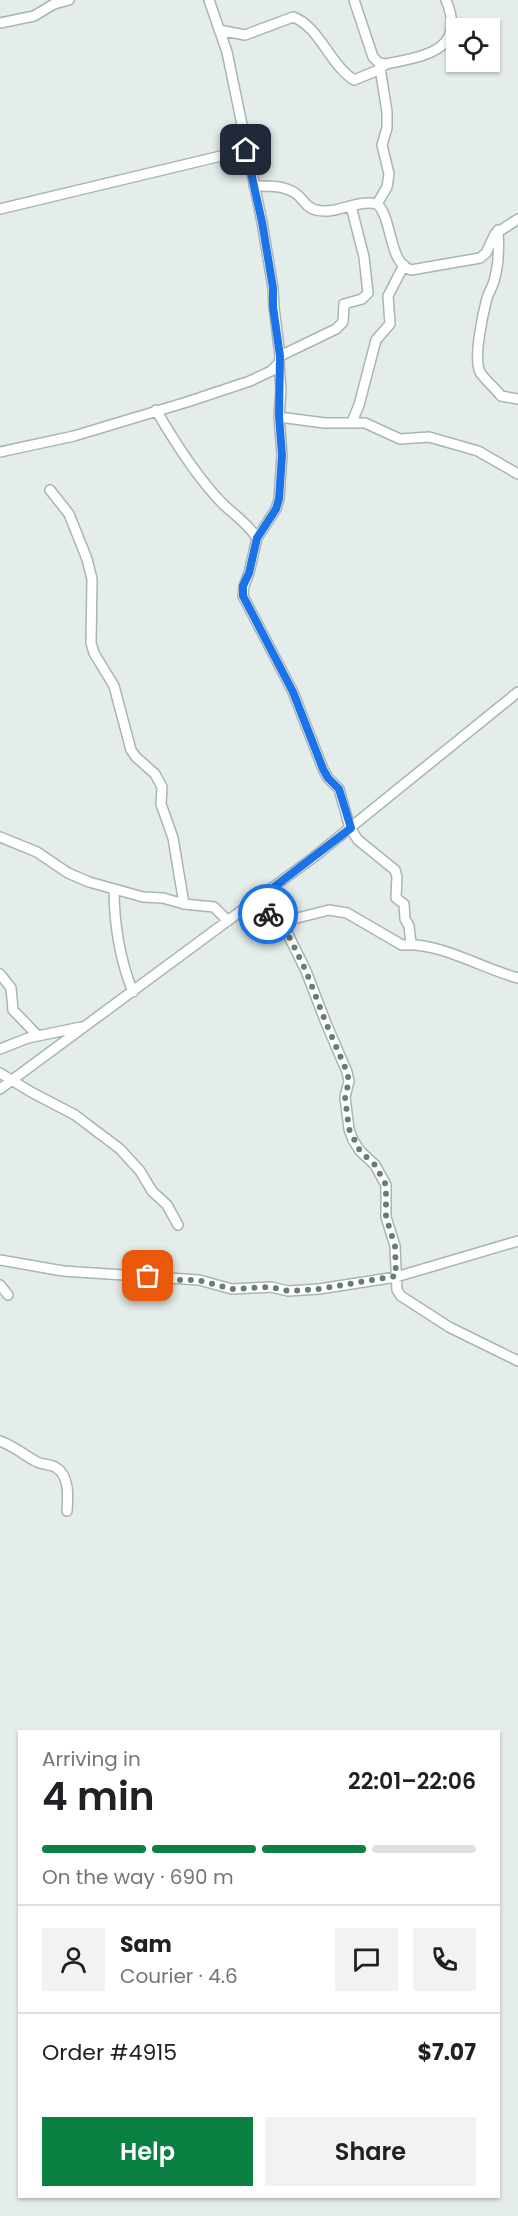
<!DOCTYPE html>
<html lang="en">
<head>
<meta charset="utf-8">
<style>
	:root { --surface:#fff; --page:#f2f2f2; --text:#202124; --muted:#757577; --line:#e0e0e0; --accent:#0b8043 }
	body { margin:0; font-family:Poppins,sans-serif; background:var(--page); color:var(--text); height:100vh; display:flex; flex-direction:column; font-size:22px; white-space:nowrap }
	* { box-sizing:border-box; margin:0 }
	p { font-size:20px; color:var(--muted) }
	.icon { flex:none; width:33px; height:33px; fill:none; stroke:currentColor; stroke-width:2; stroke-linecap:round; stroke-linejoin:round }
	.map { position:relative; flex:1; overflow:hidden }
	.side { position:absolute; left:18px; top:1730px; width:482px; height:468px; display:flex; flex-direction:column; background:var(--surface); border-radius:0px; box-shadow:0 2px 4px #0004 }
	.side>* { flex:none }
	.fabs { position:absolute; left:446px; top:18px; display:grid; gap:12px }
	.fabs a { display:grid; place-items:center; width:54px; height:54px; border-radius:0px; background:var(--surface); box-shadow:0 2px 4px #0004; font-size:30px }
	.pin { position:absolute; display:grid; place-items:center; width:51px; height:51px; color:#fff; margin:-26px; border-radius:12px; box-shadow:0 3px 9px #0006 }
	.courier { position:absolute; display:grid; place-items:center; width:60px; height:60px; margin:-30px; border:4px solid #1a73e8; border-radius:50%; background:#fff; color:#222; box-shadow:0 2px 8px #0007 }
	.headline em { font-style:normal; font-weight:600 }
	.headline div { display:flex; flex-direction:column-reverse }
	.headline { display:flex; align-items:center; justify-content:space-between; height:102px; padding:0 24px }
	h1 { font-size:39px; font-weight:600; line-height:45px }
	.bar { display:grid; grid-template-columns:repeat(4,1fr); gap:9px 6px; align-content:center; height:72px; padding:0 24px }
	.bar i { height:8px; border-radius:4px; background:var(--line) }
	.bar .selected { background:var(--accent) }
	.bar p { grid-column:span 4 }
	.line { display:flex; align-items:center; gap:15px; padding:0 24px; border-top:2px solid var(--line) }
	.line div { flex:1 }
	.round { display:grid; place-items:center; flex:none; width:63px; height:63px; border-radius:0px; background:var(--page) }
	.primary-button { display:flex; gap:12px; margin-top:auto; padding:12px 24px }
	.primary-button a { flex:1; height:69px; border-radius:0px; background:var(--accent); color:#fff; font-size:24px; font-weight:600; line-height:69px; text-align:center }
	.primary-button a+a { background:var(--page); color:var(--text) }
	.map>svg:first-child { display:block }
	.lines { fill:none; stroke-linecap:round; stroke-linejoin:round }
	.street-casing { stroke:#a8b5b3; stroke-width:12 }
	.street { stroke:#fff; stroke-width:9 }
	.done { stroke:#687b79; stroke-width:6; stroke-dasharray:0 10.8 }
	.route { stroke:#1a73e8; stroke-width:8 }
</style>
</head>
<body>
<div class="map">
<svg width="518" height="2216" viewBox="0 0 518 2216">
	<rect width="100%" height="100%" fill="#e5edeb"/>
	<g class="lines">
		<defs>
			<path id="street" d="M 354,0 L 373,57 L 379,63 L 386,64 C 425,56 467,51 446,0
				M 0,23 L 34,16 L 54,4 L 69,0
				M 219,30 L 245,35 L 293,17 C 319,26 330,65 354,80 L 376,71 L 386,64
				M 254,186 C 267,186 283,185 295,193 C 303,198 306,208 316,210 C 337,215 357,199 377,204 C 393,218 388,263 411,270 L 480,258 L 486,253 L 495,234 L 518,219
				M 377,204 L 387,187 L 389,174 L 382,145 L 387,128 L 387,112 L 380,68
				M 0,209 L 246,150
				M 498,230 C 499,246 499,262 495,277 C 494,285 489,291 487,298 C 483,313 473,359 480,372 C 483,378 495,388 501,396 L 518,399
				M 280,356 L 336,329 L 343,322 L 344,304 L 362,299 L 368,293 L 364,257 L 351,206
				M 156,410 C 174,441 199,480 224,505 C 236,516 248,524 257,538 L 249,573 L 244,586 L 243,596 L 293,692 L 323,769 L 328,778 L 339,789 L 350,828 L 358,840 L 395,870 L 397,877 L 396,898 L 404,904 L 405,919 L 409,926 L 411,943
				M 279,417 L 325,423 L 365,423 L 400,439 L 429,437 L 478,451 L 518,474
				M 352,422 L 359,405 L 376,340 L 390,324 L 388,296 L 404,265
				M 0,452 L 74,436 L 187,402 L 250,381 L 271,371 L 279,363 L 280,356 L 274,307 L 273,288 L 262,222 L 227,52 L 209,0
				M 50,490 L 69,514 L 87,559 L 92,579 L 91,643 L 94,653 L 114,686 L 131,750 L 136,757 L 155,774 L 162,787 L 161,804 L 173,838 L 184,904
				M 257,538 L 276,509 L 279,499 L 282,455 L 279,417 L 281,390 L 279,363
				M 0,837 L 37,852 L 68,873 L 89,882 L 143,897 L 163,898 L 184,904 L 214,907 L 228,921
				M 114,890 C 114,923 120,961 133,992
				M 244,910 L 297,918 L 329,910 L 347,913 L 402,945 C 441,942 480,968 518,978
				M 279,916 L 306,971 L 326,1023 L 347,1072 L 349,1081 L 345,1097 L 349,1129 L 353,1140 L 360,1151 L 375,1165 L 386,1185 L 386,1217 L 395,1246 L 397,1290 L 401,1296 L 449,1327 L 518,1361
				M 0,974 L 11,988 L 13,1010 L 38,1036
				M 0,1049 L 28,1038 L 81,1027
				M 0,1073 L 31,1092 L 75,1115 L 120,1149 L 140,1171 L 152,1191 L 167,1205 L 178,1225
				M 0,1089 L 314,857 L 518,692
				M 0,1260 L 63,1271 L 199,1280 L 232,1289 L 271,1287 L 288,1291 L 319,1289 L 396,1277 L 518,1241
				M 0,1285 L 8,1295
				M 0,1441 C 14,1446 24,1455 37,1462 C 43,1465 50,1464 55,1467 C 70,1475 68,1497 67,1511"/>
		</defs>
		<use href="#street" class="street-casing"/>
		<use href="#street" class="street"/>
	</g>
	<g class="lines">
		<path class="done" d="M 148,1276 L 170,1280 L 198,1280 L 232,1289 L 271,1287 L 288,1291 L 319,1289 L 396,1276 L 395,1246 L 386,1217 L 386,1185 L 375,1165 L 360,1151 L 349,1129 L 345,1097 L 349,1081 L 347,1072 L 326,1023 L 306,971 L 279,916 L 268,914"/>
		<path class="route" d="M 246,150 L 262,222 L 273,288 L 273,307 L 280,356 L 279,417 L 282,455 L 279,499 L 276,509 L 257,538 L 249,573 L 243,586 L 243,596 L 293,692 L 323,769 L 328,778 L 339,789 L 351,828 L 244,910 L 268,914"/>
	</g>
</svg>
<div class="fabs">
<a><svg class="icon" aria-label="locate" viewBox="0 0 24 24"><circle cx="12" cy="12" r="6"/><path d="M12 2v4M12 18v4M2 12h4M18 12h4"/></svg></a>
</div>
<div class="pin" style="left:148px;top:1276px;background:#ea580c"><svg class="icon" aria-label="bag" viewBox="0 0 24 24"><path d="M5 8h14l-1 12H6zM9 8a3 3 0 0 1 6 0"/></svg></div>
<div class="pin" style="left:246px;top:150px;background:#1f2937"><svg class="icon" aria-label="home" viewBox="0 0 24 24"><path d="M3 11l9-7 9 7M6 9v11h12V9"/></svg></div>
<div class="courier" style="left:268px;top:914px"><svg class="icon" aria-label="bike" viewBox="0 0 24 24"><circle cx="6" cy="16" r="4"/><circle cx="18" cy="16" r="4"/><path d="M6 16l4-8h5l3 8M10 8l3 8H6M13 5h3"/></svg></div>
<section class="side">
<div class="headline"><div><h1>4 min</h1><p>Arriving in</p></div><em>22:01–22:06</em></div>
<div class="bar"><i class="selected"></i><i class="selected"></i><i class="selected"></i><i></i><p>On the way · 690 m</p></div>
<div class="line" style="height:108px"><a class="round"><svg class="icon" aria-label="person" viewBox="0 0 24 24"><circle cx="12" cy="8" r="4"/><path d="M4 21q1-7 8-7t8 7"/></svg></a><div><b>Sam</b><p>Courier · 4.6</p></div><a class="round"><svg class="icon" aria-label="chat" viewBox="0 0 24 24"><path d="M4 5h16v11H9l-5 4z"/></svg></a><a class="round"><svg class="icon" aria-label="phone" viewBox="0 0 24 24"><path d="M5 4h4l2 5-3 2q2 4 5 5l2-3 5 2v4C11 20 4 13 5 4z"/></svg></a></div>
<div class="line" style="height:78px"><div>Order #4915</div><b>$7.07</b></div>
<div class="primary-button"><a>Help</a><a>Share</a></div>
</section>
</div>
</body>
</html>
